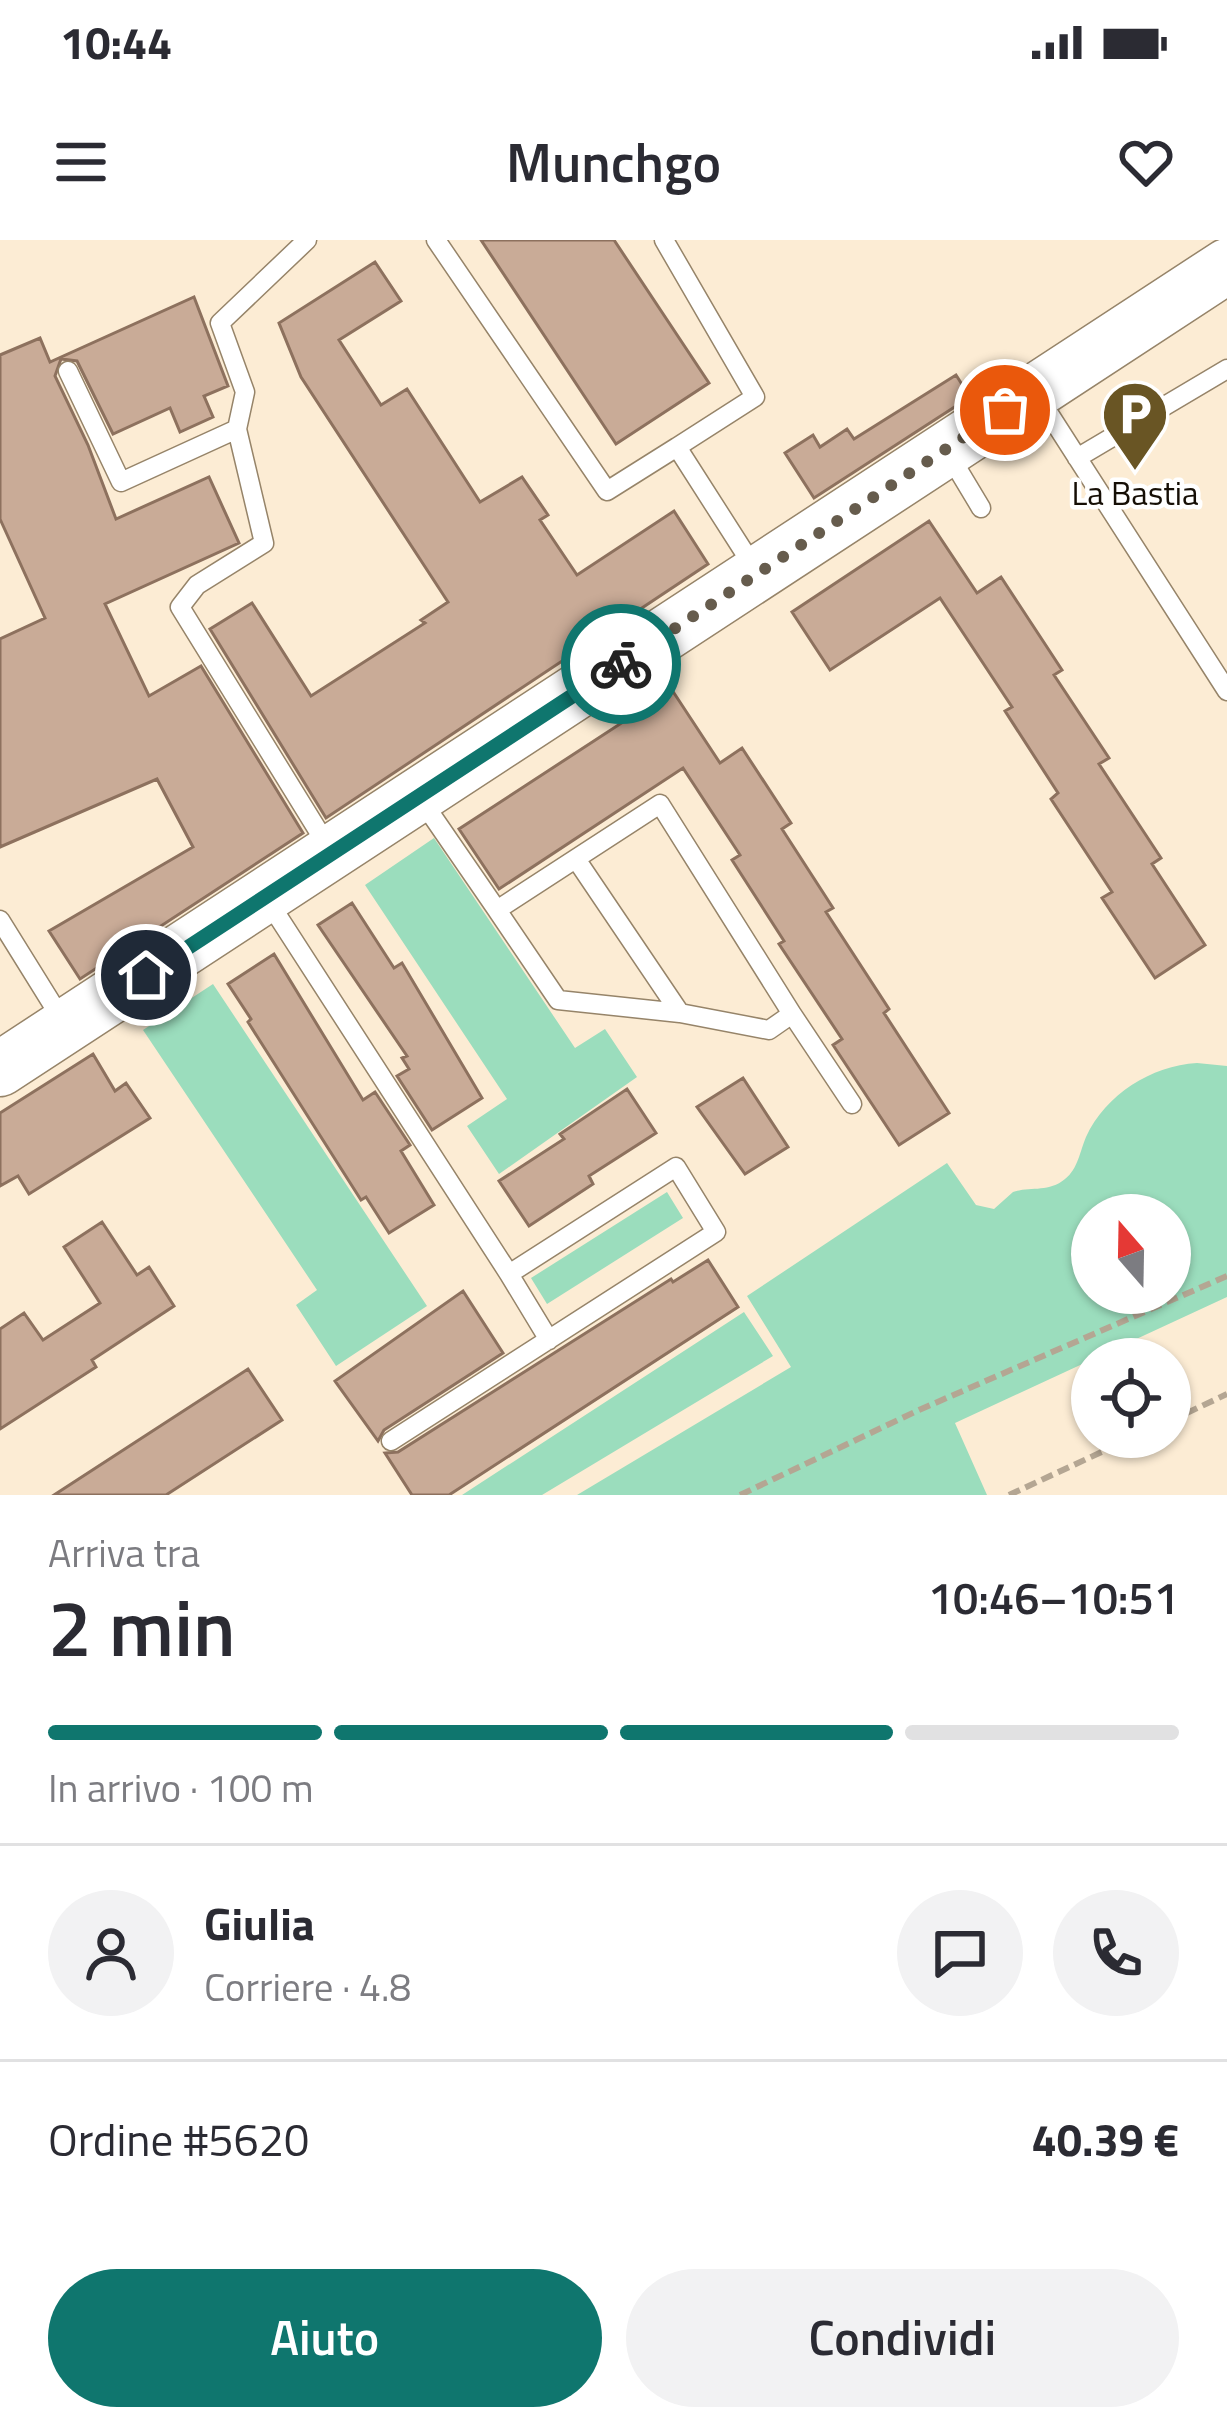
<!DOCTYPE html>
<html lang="it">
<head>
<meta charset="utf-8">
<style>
	:root { --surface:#fff; --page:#f2f2f3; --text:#2b2b33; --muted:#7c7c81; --line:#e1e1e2; --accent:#0f766e }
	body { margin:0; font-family:"Titillium Web",sans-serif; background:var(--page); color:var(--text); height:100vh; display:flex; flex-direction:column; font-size:45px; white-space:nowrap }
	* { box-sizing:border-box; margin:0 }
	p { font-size:39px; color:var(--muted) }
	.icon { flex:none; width:66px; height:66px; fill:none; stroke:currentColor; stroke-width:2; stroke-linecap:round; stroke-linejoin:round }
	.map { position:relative; height:1255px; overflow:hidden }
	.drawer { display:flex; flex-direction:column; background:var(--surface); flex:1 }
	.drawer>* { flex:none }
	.needle { width:78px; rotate:340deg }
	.fabs { position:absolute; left:1071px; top:954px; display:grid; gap:24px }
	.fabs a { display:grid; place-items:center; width:120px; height:120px; border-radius:50%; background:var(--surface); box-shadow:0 3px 9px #0004; font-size:60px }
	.pin { position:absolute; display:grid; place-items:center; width:102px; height:102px; color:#fff; margin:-51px; border:6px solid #fff; border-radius:50%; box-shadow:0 3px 12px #0007 }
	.courier { position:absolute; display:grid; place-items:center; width:120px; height:120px; margin:-60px; border:9px solid #0f766e; border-radius:50%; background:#fff; color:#222; box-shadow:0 3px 15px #0007 }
	.head em { font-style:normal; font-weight:600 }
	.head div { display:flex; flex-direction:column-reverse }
	.head { display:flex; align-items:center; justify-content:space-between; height:204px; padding:0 48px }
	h1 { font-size:78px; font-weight:600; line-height:90px }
	.bar { display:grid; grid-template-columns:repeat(4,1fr); gap:18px 12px; align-content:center; height:144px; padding:0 48px }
	.bar i { height:15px; border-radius:9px; background:var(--line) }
	.bar .on { background:var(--accent) }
	.bar p { grid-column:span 4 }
	.line { display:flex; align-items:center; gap:30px; padding:0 48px; border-top:3px solid var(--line) }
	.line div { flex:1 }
	.round { display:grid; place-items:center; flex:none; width:126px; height:126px; border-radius:63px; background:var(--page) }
	.action { display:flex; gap:24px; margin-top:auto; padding:24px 48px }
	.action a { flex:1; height:138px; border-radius:72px; background:var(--accent); color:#fff; font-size:48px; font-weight:600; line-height:138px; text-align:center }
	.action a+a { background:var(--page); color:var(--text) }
	.status { display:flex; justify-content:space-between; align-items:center; height:84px; padding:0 60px; background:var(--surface); direction:ltr }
	.status svg { height:33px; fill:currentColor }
	header { display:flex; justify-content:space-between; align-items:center; height:156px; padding:0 48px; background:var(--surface); font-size:54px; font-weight:600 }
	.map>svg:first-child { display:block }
	.green { fill:#9bddbd; fill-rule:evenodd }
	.building { fill:#c9ab97; stroke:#8d715e; stroke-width:3 }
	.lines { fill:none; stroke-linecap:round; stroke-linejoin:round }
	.lane-casing { stroke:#968469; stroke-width:21 }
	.secondary-casing { stroke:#968469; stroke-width:57 }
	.path { stroke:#b4a693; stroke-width:6; stroke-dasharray:12 6; stroke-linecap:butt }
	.lane { stroke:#fff; stroke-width:18 }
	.secondary { stroke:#fff; stroke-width:54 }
	.done { stroke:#665c4d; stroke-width:12; stroke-dasharray:0 21.6 }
	.route { stroke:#0f766e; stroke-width:15 }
	.labels { text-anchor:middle; stroke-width:9; stroke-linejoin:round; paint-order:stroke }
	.poi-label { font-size:33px; fill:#150e05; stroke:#fff }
</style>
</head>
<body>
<div class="status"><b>10:44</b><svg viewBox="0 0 49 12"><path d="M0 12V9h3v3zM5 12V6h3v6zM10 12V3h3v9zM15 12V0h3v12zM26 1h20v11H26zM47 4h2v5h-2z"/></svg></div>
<header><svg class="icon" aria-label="menu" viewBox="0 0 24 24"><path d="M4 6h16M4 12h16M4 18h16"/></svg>Munchgo<svg class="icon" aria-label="heart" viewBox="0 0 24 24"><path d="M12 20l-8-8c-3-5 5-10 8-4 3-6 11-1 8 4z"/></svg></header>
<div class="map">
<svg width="1227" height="1255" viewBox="0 0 1227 1255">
	<rect width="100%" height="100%" fill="#fcecd4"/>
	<path class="green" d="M 434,598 L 575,808 L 605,789 L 637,837 L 499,934 L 467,886 L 507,859 L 365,645 Z
		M 213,744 L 427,1066 L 336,1126 L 296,1065 L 317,1050 L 143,790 Z
		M 1197,823 L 1227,826 L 1227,1057 L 955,1183 L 987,1255 L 577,1255 L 791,1127 L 747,1056 L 947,923 L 976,965 L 994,969 L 1013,952 C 1031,946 1048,953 1065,939 C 1078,929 1080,911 1086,897 C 1106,854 1151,826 1197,823 ZM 1092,975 L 1170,975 L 1170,1053 L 1092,1053 Z
		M 667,952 L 683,978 L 547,1064 L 531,1038 Z
		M 744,1072 L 773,1116 L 542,1255 L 462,1255 Z"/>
	<path class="building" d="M 481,0 L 614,0 L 709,143 L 616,204 Z
		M 375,22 L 401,61 L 339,100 L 381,165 L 407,149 L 480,262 L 522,237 L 548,275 L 540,280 L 577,335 L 674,271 L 708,324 L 326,578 L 210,389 L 252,363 L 311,456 L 425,383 L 421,380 L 448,362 L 301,137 L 279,83 Z
		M 194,57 L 228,146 L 204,156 L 213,177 L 180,192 L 170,168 L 113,194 L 77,121 L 61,119 L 55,136 L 88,205 L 116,279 L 209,237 L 239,303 L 105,364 L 149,456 L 201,426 L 303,593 L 80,739 L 49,691 L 193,607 L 157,539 L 0,607 L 0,399 L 45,378 L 0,279 L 0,115 L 40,98 L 50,122 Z
		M 956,135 L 970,157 L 814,258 L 785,213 L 813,195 L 820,207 L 847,189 L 854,199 Z
		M 929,281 L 977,353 L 1001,337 L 1062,430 L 1054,435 L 1109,518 L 1099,524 L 1161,618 L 1152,624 L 1205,705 L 1155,738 L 1102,658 L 1112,652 L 1051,559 L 1058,553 L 1005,471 L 1012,467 L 940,358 L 830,430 L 792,372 Z
		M 672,450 L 720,523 L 742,508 L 791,583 L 782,589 L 833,668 L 826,672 L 889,769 L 884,773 L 949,873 L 899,905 L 833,805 L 842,799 L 779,704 L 784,701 L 732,620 L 740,615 L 683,528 L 499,649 L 459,589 Z
		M 352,663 L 394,728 L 402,723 L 482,858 L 432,890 L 397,836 L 409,829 L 402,818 L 407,816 L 318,685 Z
		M 274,714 L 363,860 L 375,852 L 410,905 L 401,911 L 434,965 L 389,993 L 366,957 L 361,960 L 248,782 L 251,779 L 228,744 Z
		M 93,814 L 115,851 L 126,843 L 150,878 L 29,954 L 18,936 L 0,946 L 0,873 Z
		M 743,838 L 788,907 L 745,934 L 697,867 Z
		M 627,849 L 656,893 L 589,936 L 593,944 L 529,986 L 499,941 L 564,899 L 560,894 Z
		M 102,982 L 137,1035 L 149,1027 L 174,1066 L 92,1120 L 96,1127 L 0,1189 L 0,1089 L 24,1073 L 43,1100 L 100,1063 L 64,1007 Z
		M 708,1020 L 738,1067 L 449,1255 L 412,1255 L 385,1213 L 398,1212 L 671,1039 L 673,1042 Z
		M 463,1051 L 503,1113 L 384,1190 L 378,1201 L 335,1141 Z
		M 248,1129 L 282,1180 L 166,1255 L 54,1255 Z"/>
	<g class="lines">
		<defs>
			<path id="lane" d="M 436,0 L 607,251 L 677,207
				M 664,0 L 755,157 L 677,207 L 755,329
				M 68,131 L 121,242 L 237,189 L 264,303 L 197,345 L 180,367 L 330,610
				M 1037,155 L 1227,451
				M 237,189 L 245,152 L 220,83 L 307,0
				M 948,213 L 981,268
				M 1077,218 L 1227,129
				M 422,561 L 497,670 L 660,564 L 792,774 L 769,790 L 680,773 L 558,760 L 497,670
				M 576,619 L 680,773
				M 268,661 L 509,1034 L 676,927 L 716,992 L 391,1201
				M 0,680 L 64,783
				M 792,774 L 852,864
				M 509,1034 L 549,1100"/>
			<path id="secondary" d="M 0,829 L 1227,26"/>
		</defs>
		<use href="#lane" class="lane-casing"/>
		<use href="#secondary" class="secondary-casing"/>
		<path class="path" d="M 1170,1181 L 1227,1154
			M 740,1255 L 919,1170 L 1227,1036
			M 1009,1255 L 1134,1197"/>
		<use href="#lane" class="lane"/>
		<use href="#secondary" class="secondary"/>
	</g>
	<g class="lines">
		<path class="done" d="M 621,424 L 1005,170"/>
		<path class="route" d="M 146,735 L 621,424"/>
	</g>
	<defs>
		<symbol id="parking-pin" viewBox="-11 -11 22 30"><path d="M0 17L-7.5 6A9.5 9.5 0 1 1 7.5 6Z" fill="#695524" stroke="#fff"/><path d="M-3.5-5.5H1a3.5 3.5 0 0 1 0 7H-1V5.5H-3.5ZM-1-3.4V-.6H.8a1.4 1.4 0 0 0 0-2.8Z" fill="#fff"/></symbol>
	</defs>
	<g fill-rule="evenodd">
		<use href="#parking-pin" x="1097" y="136" width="76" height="104"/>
	</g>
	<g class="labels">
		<g class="poi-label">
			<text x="1135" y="265">La Bastia</text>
		</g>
	</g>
</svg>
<div class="fabs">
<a><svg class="needle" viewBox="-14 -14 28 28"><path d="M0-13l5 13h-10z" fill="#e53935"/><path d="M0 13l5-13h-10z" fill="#7c7c81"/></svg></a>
<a><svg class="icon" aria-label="locate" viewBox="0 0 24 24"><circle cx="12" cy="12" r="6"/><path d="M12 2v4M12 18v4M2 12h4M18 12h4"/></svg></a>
</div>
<div class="pin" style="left:1005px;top:170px;background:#ea580c"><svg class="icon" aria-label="bag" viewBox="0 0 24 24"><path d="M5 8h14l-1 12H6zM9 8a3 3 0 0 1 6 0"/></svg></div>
<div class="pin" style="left:146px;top:735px;background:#1f2937"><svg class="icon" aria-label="home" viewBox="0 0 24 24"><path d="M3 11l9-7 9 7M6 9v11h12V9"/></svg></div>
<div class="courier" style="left:621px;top:424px"><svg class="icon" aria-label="bike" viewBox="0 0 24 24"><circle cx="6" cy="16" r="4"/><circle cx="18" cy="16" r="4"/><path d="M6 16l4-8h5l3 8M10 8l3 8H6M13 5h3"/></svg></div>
</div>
<section class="drawer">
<div class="head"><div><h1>2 min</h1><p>Arriva tra</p></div><em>10:46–10:51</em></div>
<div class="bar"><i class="on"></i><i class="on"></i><i class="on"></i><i></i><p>In arrivo · 100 m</p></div>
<div class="line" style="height:216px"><a class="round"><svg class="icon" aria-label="person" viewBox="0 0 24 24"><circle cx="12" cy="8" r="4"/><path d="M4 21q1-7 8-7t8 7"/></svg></a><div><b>Giulia</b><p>Corriere · 4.8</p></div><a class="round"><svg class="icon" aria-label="chat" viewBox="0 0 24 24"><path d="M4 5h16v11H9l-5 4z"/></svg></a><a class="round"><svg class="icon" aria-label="phone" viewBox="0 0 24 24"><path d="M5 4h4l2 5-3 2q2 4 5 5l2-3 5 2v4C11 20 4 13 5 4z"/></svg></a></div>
<div class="line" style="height:156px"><div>Ordine #5620</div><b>40.39 €</b></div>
<div class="action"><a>Aiuto</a><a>Condividi</a></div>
</section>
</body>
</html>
